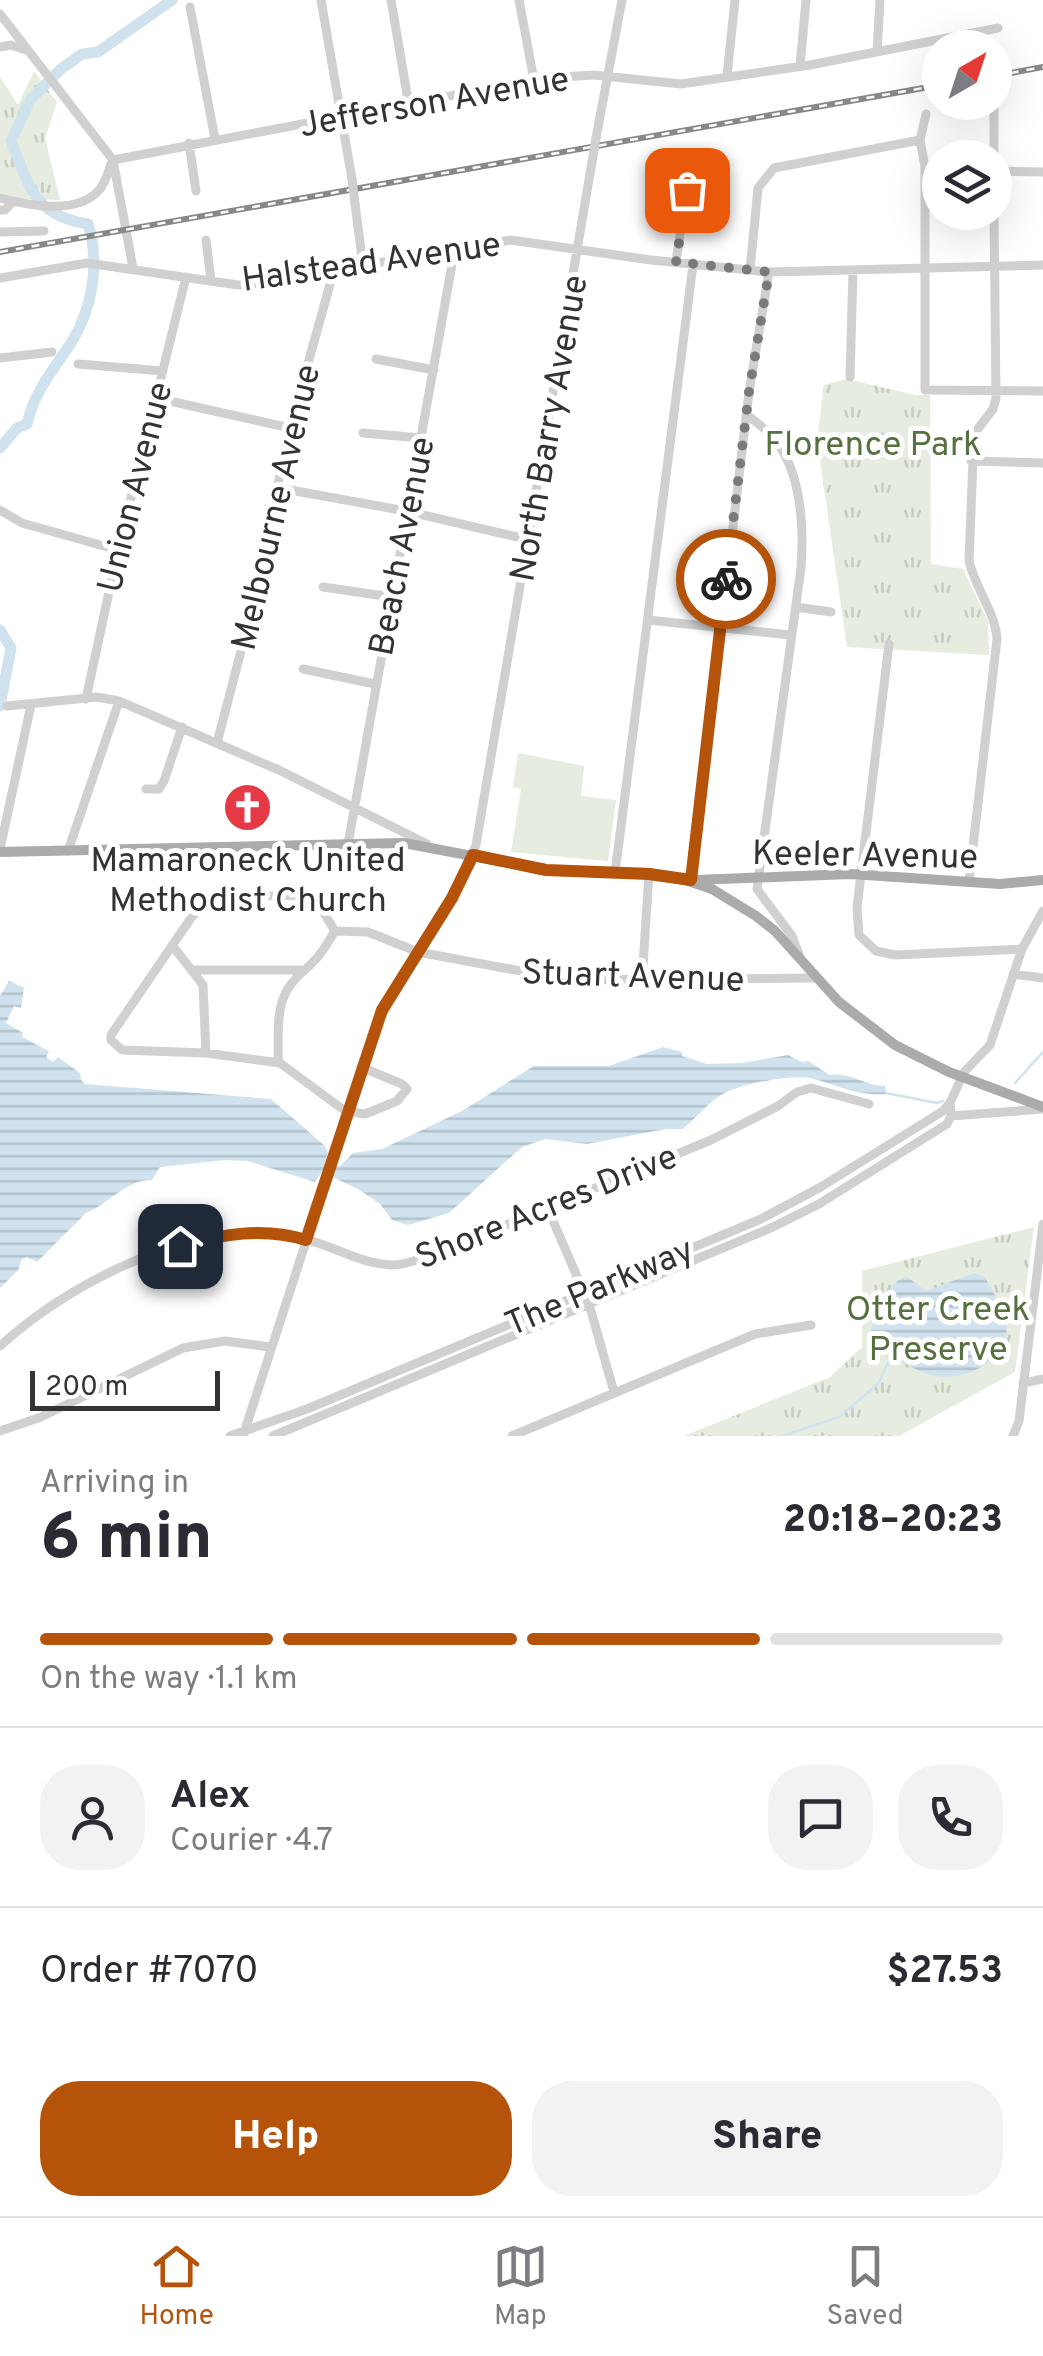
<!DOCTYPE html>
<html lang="en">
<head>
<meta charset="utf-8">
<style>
	:root { --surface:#fff; --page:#f2f2f3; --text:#2b2b33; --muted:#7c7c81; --line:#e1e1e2; --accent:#b45309 }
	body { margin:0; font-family:Overpass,sans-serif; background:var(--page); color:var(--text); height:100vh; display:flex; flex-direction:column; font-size:38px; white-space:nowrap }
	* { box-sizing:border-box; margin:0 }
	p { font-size:32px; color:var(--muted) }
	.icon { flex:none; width:55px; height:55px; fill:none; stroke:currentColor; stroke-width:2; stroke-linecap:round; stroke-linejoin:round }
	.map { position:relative; height:1436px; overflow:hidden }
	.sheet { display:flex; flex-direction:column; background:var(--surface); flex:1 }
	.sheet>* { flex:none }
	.needle { width:65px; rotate:39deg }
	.tools { position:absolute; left:922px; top:30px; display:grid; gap:20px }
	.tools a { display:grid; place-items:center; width:90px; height:90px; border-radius:50%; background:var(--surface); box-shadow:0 10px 40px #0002; font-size:50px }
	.scale { position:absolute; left:30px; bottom:25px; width:190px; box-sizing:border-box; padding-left:10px; border:5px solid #333; border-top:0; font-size:28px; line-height:35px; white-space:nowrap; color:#333; -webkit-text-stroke:8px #fff; paint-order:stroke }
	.pin { position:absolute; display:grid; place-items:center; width:85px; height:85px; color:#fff; margin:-42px; border-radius:20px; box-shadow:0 5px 15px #0006 }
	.courier { position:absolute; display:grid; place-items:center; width:100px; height:100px; margin:-50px; border:8px solid #b45309; border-radius:50%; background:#fff; color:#222; box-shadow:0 2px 12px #0007 }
	.overview em { font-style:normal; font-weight:800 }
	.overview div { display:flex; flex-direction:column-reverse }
	.overview { display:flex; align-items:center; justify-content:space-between; height:170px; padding:0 40px }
	h1 { font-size:65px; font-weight:800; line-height:75px }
	.bar { display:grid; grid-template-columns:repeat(4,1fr); gap:15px 10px; align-content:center; height:120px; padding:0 40px }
	.bar i { height:12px; border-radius:8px; background:var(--line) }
	.bar .on { background:var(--accent) }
	.bar p { grid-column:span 4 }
	.line { display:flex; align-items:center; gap:25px; padding:0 40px; border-top:2px solid var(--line) }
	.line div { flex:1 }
	.round { display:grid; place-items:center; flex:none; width:105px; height:105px; border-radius:40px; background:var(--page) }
	.cta { display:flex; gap:20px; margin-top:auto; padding:20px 40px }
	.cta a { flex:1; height:115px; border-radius:40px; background:var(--accent); color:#fff; font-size:40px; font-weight:800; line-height:115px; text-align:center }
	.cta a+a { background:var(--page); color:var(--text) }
	.menu { display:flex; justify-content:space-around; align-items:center; height:140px; border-top:2px solid var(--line); background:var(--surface); font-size:28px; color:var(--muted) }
	.menu a { display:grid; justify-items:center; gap:5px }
	.menu .on { color:var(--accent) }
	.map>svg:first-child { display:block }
	.grass { fill:#e6ecdf }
	.park { fill:url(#park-tufts) }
	.water { fill:url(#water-rules) }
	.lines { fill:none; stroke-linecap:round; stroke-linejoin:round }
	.stream { stroke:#cfe2ee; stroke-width:2.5 }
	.river { stroke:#cfe2ee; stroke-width:11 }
	.minor { stroke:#d0d0d0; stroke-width:9 }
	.major { stroke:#ababab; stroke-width:10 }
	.rail-casing { stroke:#888; stroke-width:6 }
	.rail { stroke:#fff; stroke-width:2.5; stroke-dasharray:8; stroke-linecap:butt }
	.minor-bridge { stroke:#d0d0d0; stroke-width:9 }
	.done { stroke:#7a7a7a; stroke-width:10; stroke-dasharray:0 18 }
	.route { stroke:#b45309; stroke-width:12 }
	.labels { text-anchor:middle; stroke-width:10; stroke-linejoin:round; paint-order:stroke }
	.street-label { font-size:35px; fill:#333; stroke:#fff }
	.park-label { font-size:35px; fill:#56703f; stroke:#fff }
	.poi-label { font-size:35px; fill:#333; stroke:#fff }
</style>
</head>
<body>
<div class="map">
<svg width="1043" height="1436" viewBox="0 0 1043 1436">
	<defs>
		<pattern id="park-tufts" width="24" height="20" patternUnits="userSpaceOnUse" patternTransform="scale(2.5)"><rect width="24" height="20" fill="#e6ecdf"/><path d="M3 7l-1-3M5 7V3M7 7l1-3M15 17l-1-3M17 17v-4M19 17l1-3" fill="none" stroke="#c6cbc0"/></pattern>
		<pattern id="water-rules" width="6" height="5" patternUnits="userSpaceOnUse" patternTransform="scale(2.5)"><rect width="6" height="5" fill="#cfe2ee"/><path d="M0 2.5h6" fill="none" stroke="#b2c2cd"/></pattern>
	</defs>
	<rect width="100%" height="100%" fill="#fff"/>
	<path class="grass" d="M 518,753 L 584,766 L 581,796 L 616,800 L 608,861 L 511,852 L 521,789 L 513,787 Z"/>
	<path class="park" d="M 34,71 L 57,102 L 45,138 L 60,200 L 0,198 L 0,77 L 18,105 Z
		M 846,379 L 916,395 L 930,395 L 931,564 L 963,569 L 988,622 L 989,655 L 847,647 L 817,440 L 824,385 Z
		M 1034,1227 L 1015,1372 L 899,1436 L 684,1436 L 830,1377 L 862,1347 L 862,1271 Z"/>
	<path class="water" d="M 9,981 L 24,988 L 21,1008 L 14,1006 L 6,1023 L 23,1033 L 22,1037 L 49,1051 L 46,1057 L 53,1062 L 58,1057 L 80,1073 L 81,1080 L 85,1084 L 271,1099 L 325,1146 L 328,1153 L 325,1163 L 339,1167 L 353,1153 L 382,1149 L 462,1111 L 534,1066 L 609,1066 L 663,1047 L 682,1052 L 682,1056 L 707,1064 L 742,1063 L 788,1055 L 802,1062 L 808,1061 L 830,1075 C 851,1072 864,1086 885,1086 L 887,1094 C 854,1096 839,1085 810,1078 C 789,1074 734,1085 718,1097 C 705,1106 695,1119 683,1129 L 666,1129 L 587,1144 L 545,1139 L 522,1147 L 449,1213 L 408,1225 L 392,1220 L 380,1204 L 358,1189 L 322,1172 L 315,1182 L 248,1161 L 225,1160 L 160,1167 L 152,1180 C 125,1180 108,1205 86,1213 L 37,1262 L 27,1257 L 22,1259 L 18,1270 L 0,1288 L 0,996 Z
		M 974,1273 L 985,1277 C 991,1290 1003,1306 1006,1320 C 1013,1360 964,1384 931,1375 C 910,1369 888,1353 869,1342 C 872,1318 883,1287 906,1276 L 926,1291 Z"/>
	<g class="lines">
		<path class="stream" d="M 1015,1083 L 1043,1052
			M 886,1093 L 937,1103 L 943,1101
			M 782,1436 L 839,1417 L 878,1384 L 892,1355"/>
		<path class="river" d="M 0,448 L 17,428 L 27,424 C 34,392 53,370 71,343 C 93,308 100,262 88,224 C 34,216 29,186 11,141 L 30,100 L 61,69 L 82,54 L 98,52 L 172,0
			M 0,630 L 11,648 L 0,706"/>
		<path class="minor" d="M 321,0 L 352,179
			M 391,0 L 409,106
			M 519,0 L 534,80
			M 190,7 L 215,139
			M 0,14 L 113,160 L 133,268
			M 0,47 L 11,45 L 26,50
			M 877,52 L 880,0
			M 800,66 L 806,0
			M 727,76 L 735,0
			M 926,114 L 920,140 L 925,167 L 925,390 L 1043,391
			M 596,138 L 622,0
			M 189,143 L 196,191
			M 994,158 L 994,104
			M 113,160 L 544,78 L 594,75 L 681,84 L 810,65 L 998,28
			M 925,167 L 940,168
			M 995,171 L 1043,172
			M 0,198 C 29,205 78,216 100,189 C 107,181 108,169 113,160
			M 355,204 L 363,265
			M 0,210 L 5,210 L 13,201
			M 0,232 L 44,231
			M 206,240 L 211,280
			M 676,262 L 692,153
			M 750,270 L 758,188 L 774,168 L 920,140
			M 0,278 L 87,263 L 238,285 L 261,283 L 511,240 L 651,260 L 769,272 L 1043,265
			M 0,358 L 52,352
			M 376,359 L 434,370
			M 78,364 L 163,371
			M 850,377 L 853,270
			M 156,398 L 290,428
			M 746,414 C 757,423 769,431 777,442 C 802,477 804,526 801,568 L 757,889 L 792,936 L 800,957
			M 363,433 L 421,438
			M 971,461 L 1043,463
			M 279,488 L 406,511 L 526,539
			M 0,510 L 22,523 L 118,550
			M 323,587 L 391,597
			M 796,607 L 831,612
			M 648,620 L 791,635
			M 889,644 L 857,907 L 859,935 L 876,951 L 895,955 L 1022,949
			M 303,669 L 375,684
			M 86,699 L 118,550 L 186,277
			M 7,706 L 97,697 L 119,701 L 281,771 L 427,844
			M 217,743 L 247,628 L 290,428 L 334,270
			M 146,789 L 159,789 L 164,781 L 182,727
			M 348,844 L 455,248
			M 0,849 L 31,705
			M 68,851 L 119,701
			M 615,873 L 693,265
			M 691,880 L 749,392 L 769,272
			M 969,881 L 997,639 C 995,611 975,588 969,561 L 974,434 L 993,409 L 996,398 L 994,212
			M 335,931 L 322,910 L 304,895 L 211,897 L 191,918 L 111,1035 L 111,1040 L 122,1050 L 206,1053 L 280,1063 L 341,1108 L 358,1113 L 365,1114 L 397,1101 L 407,1089 L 402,1084 L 361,1067
			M 335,931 L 368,932 L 418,952 L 569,980 L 816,978
			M 172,945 L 203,985 L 206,1053
			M 195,970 L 301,970
			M 1013,974 L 1043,978
			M 642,981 L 649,873
			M 278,1063 C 279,1043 276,1018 283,999 C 288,983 301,974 312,963 C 322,954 328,942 335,931
			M 951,1116 L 1043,1109
			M 547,1207 L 589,1304 L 614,1392
			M 0,1346 C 64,1288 163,1237 249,1232 C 264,1231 281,1235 295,1237 C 328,1242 358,1264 392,1265 C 406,1265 422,1258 436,1254 L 711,1140 L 778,1106 L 797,1092 L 811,1088 L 869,1104
			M 1023,1383 L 1043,1379
			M 0,1431 L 41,1417 L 183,1348 L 225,1341 L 270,1347
			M 230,1436 L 307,1409 L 761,1219 L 819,1188 L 943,1111 L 950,1103 L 964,1072 L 990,1045 L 1022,949 L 1043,911
			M 243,1436 L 377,1023 L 452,898 L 476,845 L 592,162
			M 273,1436 L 773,1227 L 819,1204 L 947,1124 L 951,1116 L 950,1103
			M 512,1436 L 755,1334 L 811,1325
			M 1013,1436 L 1019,1421 L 1043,1224"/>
		<path class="major" d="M 0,852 L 404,843 L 546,870 L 649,873 L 685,880 L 712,889 L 756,916 L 775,931 L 839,1002 L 895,1045 L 949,1072 L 1043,1107
			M 696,880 L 851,874 L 1000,884 L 1043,880"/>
		<defs>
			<path id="rail" d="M 995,76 L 1043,67
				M 0,252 L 940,85"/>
		</defs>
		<use href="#rail" class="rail-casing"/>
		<use href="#rail" class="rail"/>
		<path class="minor-bridge" d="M 592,162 L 596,138
			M 352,179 L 355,204"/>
	</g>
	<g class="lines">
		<path class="done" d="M 687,190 L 676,262 L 769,272 L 749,392 L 726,579"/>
		<path class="route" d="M 180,1246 C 223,1234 263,1227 306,1240 L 382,1010 L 452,898 L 473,855 L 546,870 L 649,874 L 691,880 L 726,579"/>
	</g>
	<defs>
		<symbol id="church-disc" viewBox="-11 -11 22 22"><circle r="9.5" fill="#e63946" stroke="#fff"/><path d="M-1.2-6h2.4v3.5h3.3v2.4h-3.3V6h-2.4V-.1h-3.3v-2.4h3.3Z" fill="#fff"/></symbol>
	</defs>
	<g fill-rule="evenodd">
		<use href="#church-disc" x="220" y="780" width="55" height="55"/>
	</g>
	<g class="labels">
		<g class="street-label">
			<text transform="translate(434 101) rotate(-10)" y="12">Jefferson Avenue</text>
			<text transform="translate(371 261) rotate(-8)" y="12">Halstead Avenue</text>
			<text transform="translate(548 428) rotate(-80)" y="12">North Barry Avenue</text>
			<text transform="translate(134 487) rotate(-76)" y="12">Union Avenue</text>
			<text transform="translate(275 507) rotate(-77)" y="12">Melbourne Avenue</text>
			<text transform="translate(401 546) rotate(-79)" y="12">Beach Avenue</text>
			<text transform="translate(865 854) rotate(1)" y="12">Keeler Avenue</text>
			<text transform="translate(633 975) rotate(2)" y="12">Stuart Avenue</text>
			<text transform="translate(546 1206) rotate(-22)" y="12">Shore Acres Drive</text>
			<text transform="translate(599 1286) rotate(-23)" y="12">The Parkway</text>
		</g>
		<g class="park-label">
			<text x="873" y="455">Florence Park</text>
			<text x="938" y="1320">Otter Creek<tspan x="938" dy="40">Preserve</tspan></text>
		</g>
		<g class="poi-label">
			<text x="248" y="871">Mamaroneck United<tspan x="248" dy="40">Methodist Church</tspan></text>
		</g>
	</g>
</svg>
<div class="tools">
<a><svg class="needle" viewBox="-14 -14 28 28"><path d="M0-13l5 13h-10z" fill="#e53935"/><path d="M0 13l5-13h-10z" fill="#7c7c81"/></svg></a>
<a><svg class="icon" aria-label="layers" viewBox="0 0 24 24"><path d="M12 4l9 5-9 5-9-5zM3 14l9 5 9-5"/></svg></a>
</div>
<div class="scale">200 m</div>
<div class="pin" style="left:687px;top:190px;background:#ea580c"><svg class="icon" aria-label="bag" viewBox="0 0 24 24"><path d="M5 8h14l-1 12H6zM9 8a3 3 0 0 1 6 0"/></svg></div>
<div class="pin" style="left:180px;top:1246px;background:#1f2937"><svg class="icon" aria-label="home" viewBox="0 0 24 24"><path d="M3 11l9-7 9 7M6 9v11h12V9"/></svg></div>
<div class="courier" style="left:726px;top:579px"><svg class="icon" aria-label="bike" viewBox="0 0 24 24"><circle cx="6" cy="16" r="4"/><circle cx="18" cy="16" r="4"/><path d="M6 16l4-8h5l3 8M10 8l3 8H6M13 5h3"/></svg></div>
</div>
<section class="sheet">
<div class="overview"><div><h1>6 min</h1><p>Arriving in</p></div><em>20:18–20:23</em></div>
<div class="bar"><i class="on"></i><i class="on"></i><i class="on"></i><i></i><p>On the way · 1.1 km</p></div>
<div class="line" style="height:180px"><a class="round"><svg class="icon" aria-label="person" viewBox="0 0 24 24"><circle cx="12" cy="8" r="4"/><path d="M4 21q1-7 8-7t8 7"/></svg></a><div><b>Alex</b><p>Courier · 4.7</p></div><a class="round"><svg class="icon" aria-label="chat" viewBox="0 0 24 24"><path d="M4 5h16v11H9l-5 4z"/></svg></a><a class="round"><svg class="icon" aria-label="phone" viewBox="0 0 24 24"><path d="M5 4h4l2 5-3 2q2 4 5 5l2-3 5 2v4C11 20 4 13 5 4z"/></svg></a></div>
<div class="line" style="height:130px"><div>Order #7070</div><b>$27.53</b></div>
<div class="cta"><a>Help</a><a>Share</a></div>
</section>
<nav class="menu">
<a class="on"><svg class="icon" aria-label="home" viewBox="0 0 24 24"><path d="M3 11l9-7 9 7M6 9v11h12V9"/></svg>Home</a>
<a><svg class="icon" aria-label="map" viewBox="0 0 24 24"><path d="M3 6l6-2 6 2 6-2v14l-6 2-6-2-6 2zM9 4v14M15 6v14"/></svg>Map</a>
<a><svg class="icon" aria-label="saved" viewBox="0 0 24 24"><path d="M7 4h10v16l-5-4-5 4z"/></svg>Saved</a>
</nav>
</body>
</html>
